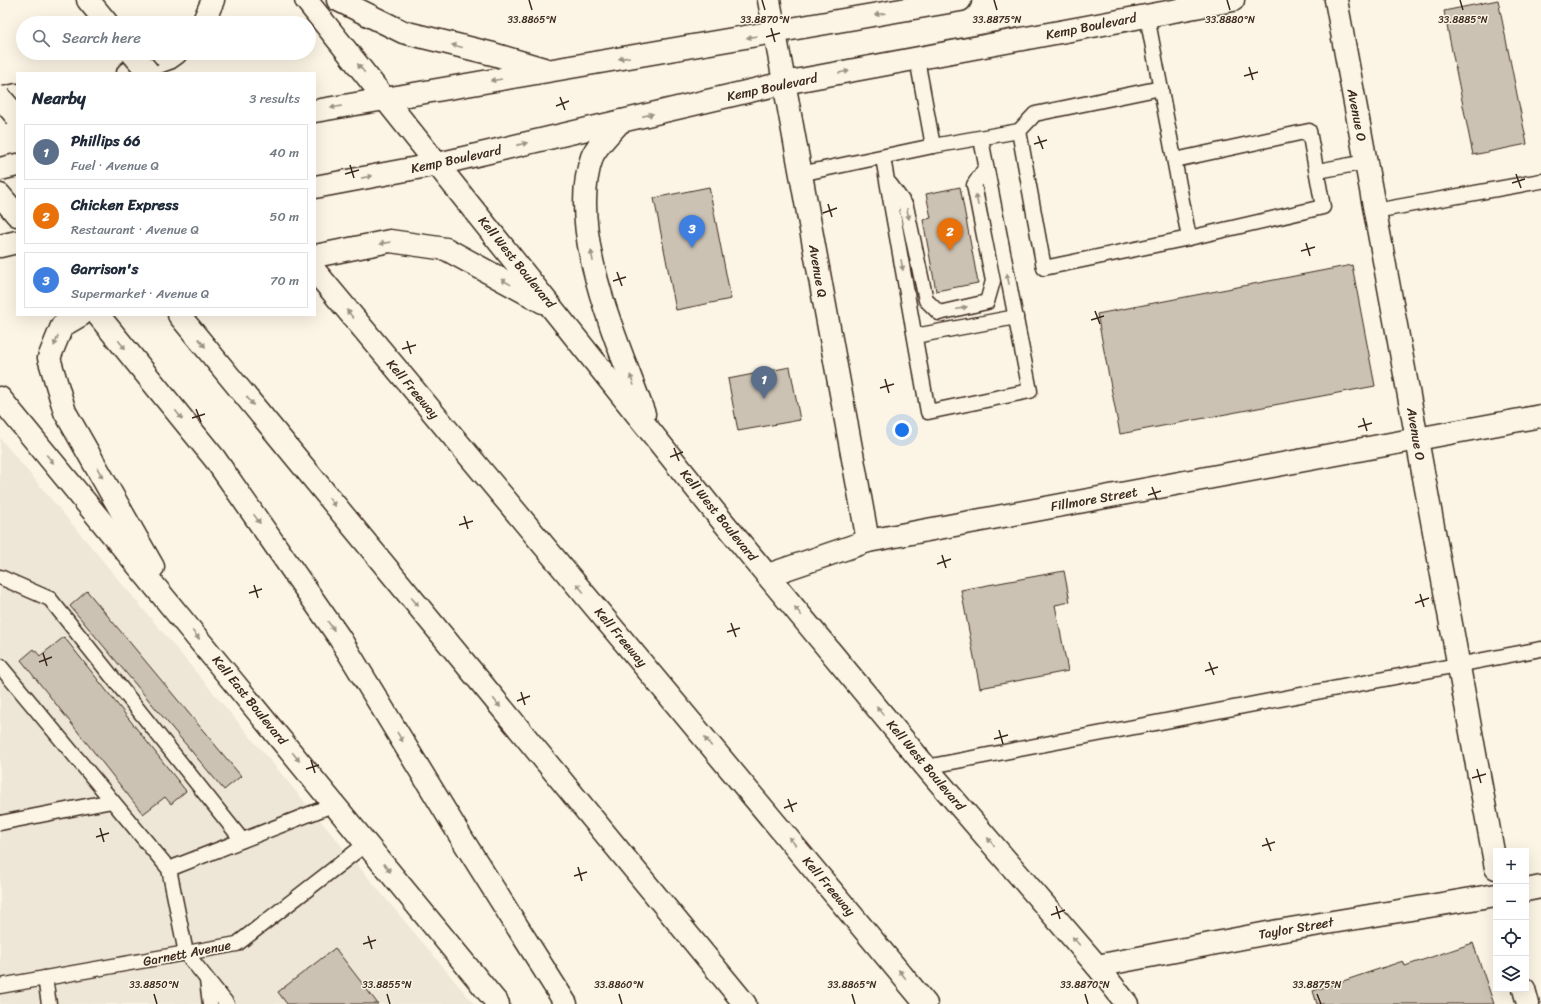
<!DOCTYPE html>
<html lang="en">
<head>
<meta charset="utf-8">
<style>
  :root { --surface:#fff; --page:#f6f6f7; --text:#1f2937; --muted:#747a83; --line:#e0e1e3; --accent:#2563eb }
  body { margin:0; font-family:Sriracha,sans-serif; background:var(--page); color:var(--text) }
  .controls { position:absolute; right:12px; bottom:12px; display:grid; overflow:hidden; border-radius:0px; box-shadow:0 4px 16px #0002 }
  .controls button { width:36px; height:36px; display:grid; place-items:center; padding:0; border:0; border-bottom:1px solid var(--line); background:var(--surface); color:var(--text); font:20px sans-serif }
  .you { position:absolute; left:902px; top:430px; width:14px; height:14px; margin:-10px; border:3px solid #fff; border-radius:50%; background:#1a73e8; box-shadow:0 0 0 6px #1a73e833 }
  .badge { display:grid; place-items:center; width:26px; height:26px; border-radius:50%; background:var(--accent); color:#fff; font-size:13px; font-weight:700 }
  .pin { position:absolute; translate:-50% -33px; filter:drop-shadow(0 1px 2px #0008) }
  .pin::after { content:''; position:absolute; top:21px; width:14px; height:12px; background:inherit; clip-path:polygon(0 0,100% 0,50% 100%) }
  .list { margin:0; padding:0; list-style:none }
  h2 { display:flex; justify-content:space-between; align-items:center; height:52px; margin:0; padding:0 16px; font-size:17px }
  h2 small { font-size:13px; font-weight:400; color:var(--muted) }
  .list li { display:grid; grid-template-columns:26px 1fr auto; gap:12px; align-items:center; box-sizing:border-box; height:56px; margin:0 8px 8px; padding:0 8px; border:1px solid var(--line); border-radius:0px }
  .list b { display:block; font-size:15px; white-space:nowrap }
  .list p { margin:0; font-size:13px; white-space:nowrap; color:var(--muted) }
  .list em { font-size:13px; font-style:normal; color:var(--muted) }
  .icon { flex:none; width:22px; height:22px; fill:none; stroke:currentColor; stroke-width:2; stroke-linecap:round; stroke-linejoin:round }
  .map { position:relative; flex:none; width:1541px; height:1004px; overflow:hidden }
  .search { position:absolute; background:var(--surface); box-shadow:0 4px 16px #0002; left:16px; top:16px; width:300px; height:44px; display:flex; align-items:center; gap:10px; box-sizing:border-box; padding:0 14px; border-radius:22px; color:var(--muted); font-size:15px }
  .panel { position:absolute; background:var(--surface); box-shadow:0 4px 16px #0002; left:16px; top:72px; width:300px; height:244px; border-radius:0px }
  .map>svg:first-child { display:block }
</style>
</head>
<body>
<div class="map">
<svg width="1541" height="1004" viewBox="0 0 1541 1004">
  <rect width="100%" height="100%" fill="#fcf5e5"/>
  <filter id="ink" filterUnits="userSpaceOnUse"><feTurbulence type="fractalNoise" baseFrequency=".025" numOctaves="2"/><feDisplacementMap in="SourceGraphic" scale="8" xChannelSelector="R" yChannelSelector="G"/><feConvolveMatrix kernelMatrix="1 2 1 2 8 2 1 2 1" color-interpolation-filters="sRGB"/></filter>
  <g filter="url(#ink)">
    <!-- built -->
    <polygon fill="#eee6d6" points="0,438 474,1004 0,1004"/>
    <!-- building -->
    <g fill="#ccc2b3" stroke="#3b2a1e">
      <polygon points="1498,0 1527,144 1473,155 1444,11"/>
      <polygon points="709,187 731,299 676,310 654,198"/>
      <polygon points="960,187 978,283 936,291 923,220 931,218 926,194"/>
      <polygon points="1352,265 1375,386 1120,434 1097,314"/>
      <polygon points="790,367 800,420 738,431 728,379"/>
      <polygon points="1064,571 1070,602 1055,605 1068,671 980,688 961,590"/>
      <polygon points="87,591 241,776 224,790 70,606"/>
      <polygon points="64,637 186,791 171,804 165,797 143,814 21,660 34,649 40,656"/>
      <polygon points="1473,943 1494,1004 1317,1004 1313,991 1403,961 1405,966"/>
      <polygon points="335,948 378,1004 287,1004 278,992"/>
    </g>
    <g fill="none" stroke-linecap="round" stroke-linejoin="round">
      <!-- service casing -->
      <g stroke="#3b2a1e" stroke-width="17">
        <g id="service">
          <polyline points="1019,131 1035,114 1161,88"/>
          <polyline points="933,146 1019,131 1044,268 1189,238 1147,16"/>
          <polyline points="883,158 928,412 1030,391 981,139"/>
          <polyline points="1175,160 1309,131 1323,207 1189,238"/>
          <polyline points="1318,171 1366,162"/>
          <polyline points="800,174 933,146 917,59"/>
          <polyline points="890,184 906,206 926,300 939,313 987,302 993,281 974,185 986,167"/>
          <polyline points="1375,211 1541,181"/>
          <polyline points="915,336 1016,317"/>
          <polyline points="0,577 50,599 242,840"/>
          <polyline points="0,666 169,869 186,953 227,1004"/>
          <polyline points="926,767 1541,649"/>
          <polyline points="0,823 112,801"/>
          <polyline points="169,869 335,804"/>
          <polyline points="45,978 49,1004"/>
          <polyline points="207,980 210,1004"/>
          <polyline points="0,986 237,944 367,843"/>
        </g>
      </g>
      <!-- minor casing -->
      <g stroke="#3b2a1e" stroke-width="25">
        <g id="minor">
          <polyline points="769,0 868,541"/>
          <polyline points="1336,0 1496,868"/>
          <polyline points="768,575 868,541 1541,416"/>
          <polyline points="1526,890 1541,887"/>
          <polyline points="1097,966 1278,931 1496,895"/>
          <polyline points="1524,989 1528,1004"/>
        </g>
      </g>
      <!-- secondary casing -->
      <g stroke="#3b2a1e" stroke-width="25">
        <g id="secondary">
          <polyline points="306,0 714,511 926,767 1097,966 1127,1004"/>
          <polyline points="338,0 403,32 493,54 544,69"/>
          <polyline points="203,23 213,0"/>
          <polyline points="128,73 169,58 176,53"/>
          <polyline points="0,99 17,95"/>
          <polyline points="315,111 960,0"/>
          <path d="M621,121C613,130 596,146 592,157C566,231 618,342 644,414"/>
          <polyline points="0,169 17,165"/>
          <polyline points="315,187 438,164 784,83 1233,0"/>
          <polyline points="0,246 17,242"/>
          <polyline points="315,256 390,241 446,249 543,302"/>
          <polyline points="81,315 62,326 49,358 65,412 153,567"/>
          <polyline points="0,398 498,1004"/>
        </g>
      </g>
      <!-- motorway casing -->
      <g stroke="#3b2a1e" stroke-width="25">
        <g id="motorway">
          <polyline points="88,0 107,23"/>
          <polyline points="0,195 17,215"/>
          <polyline points="315,271 926,1004"/>
          <polyline points="98,315 215,459 339,637 464,842 566,1004"/>
          <polyline points="179,315 745,1004"/>
        </g>
      </g>
      <!-- service -->
      <use href="#service" stroke="#fcf5e5" stroke-width="14"/>
      <!-- minor -->
      <use href="#minor" stroke="#fcf5e5" stroke-width="22"/>
      <!-- secondary -->
      <use href="#secondary" stroke="#fcf5e5" stroke-width="22"/>
      <!-- motorway -->
      <use href="#motorway" stroke="#fcf5e5" stroke-width="22"/>
      <!-- motorway-bridge casing -->
      <g stroke="#3b2a1e" stroke-width="25" stroke-linecap="butt">
        <g id="motorway-bridge">
          <polyline points="132,53 149,73"/>
          <polyline points="0,97 17,117"/>
        </g>
      </g>
      <!-- motorway-bridge -->
      <use href="#motorway-bridge" stroke="#fcf5e5" stroke-width="22"/>
    </g>
    <!-- one-way arrows -->
    <defs><path id="oneway-solid" d="M-6-.8H1V-3.2L6.5 0L1 3.2V.8H-6Z"/></defs>
    <g fill="#9c9082">
      <use href="#oneway-solid" transform="translate(880 14) rotate(170)"/>
      <use href="#oneway-solid" transform="translate(752 37) rotate(171)"/>
      <use href="#oneway-solid" transform="translate(457 46) rotate(-166)"/>
      <use href="#oneway-solid" transform="translate(624 58) rotate(171)"/>
      <use href="#oneway-solid" transform="translate(361 68) rotate(-129)"/>
      <use href="#oneway-solid" transform="translate(844 72) rotate(-10)"/>
      <use href="#oneway-solid" transform="translate(496 80) rotate(170)"/>
      <use href="#oneway-solid" transform="translate(336 107) rotate(170)"/>
      <use href="#oneway-solid" transform="translate(648 115) rotate(-13)"/>
      <use href="#oneway-solid" transform="translate(522 144) rotate(-13)"/>
      <use href="#oneway-solid" transform="translate(367 177) rotate(-11)"/>
      <use href="#oneway-solid" transform="translate(977 200) rotate(-101)"/>
      <use href="#oneway-solid" transform="translate(908 214) rotate(78)"/>
      <use href="#oneway-solid" transform="translate(385 243) rotate(172)"/>
      <use href="#oneway-solid" transform="translate(592 256) rotate(-101)"/>
      <use href="#oneway-solid" transform="translate(902 265) rotate(80)"/>
      <use href="#oneway-solid" transform="translate(1008 279) rotate(-101)"/>
      <use href="#oneway-solid" transform="translate(506 282) rotate(-151)"/>
      <use href="#oneway-solid" transform="translate(962 308) rotate(-14)"/>
      <use href="#oneway-solid" transform="translate(350 314) rotate(-130)"/>
      <use href="#oneway-solid" transform="translate(56 341) rotate(111)"/>
      <use href="#oneway-solid" transform="translate(202 343) rotate(51)"/>
      <use href="#oneway-solid" transform="translate(122 345) rotate(51)"/>
      <use href="#oneway-solid" transform="translate(632 380) rotate(-110)"/>
      <use href="#oneway-solid" transform="translate(250 401) rotate(51)"/>
      <use href="#oneway-solid" transform="translate(179 415) rotate(51)"/>
      <use href="#oneway-solid" transform="translate(50 459) rotate(50)"/>
      <use href="#oneway-solid" transform="translate(100 473) rotate(61)"/>
      <use href="#oneway-solid" transform="translate(332 502) rotate(51)"/>
      <use href="#oneway-solid" transform="translate(257 519) rotate(55)"/>
      <use href="#oneway-solid" transform="translate(580 588) rotate(-130)"/>
      <use href="#oneway-solid" transform="translate(415 602) rotate(51)"/>
      <use href="#oneway-solid" transform="translate(798 611) rotate(-129)"/>
      <use href="#oneway-solid" transform="translate(331 626) rotate(55)"/>
      <use href="#oneway-solid" transform="translate(196 635) rotate(50)"/>
      <use href="#oneway-solid" transform="translate(497 703) rotate(51)"/>
      <use href="#oneway-solid" transform="translate(880 711) rotate(-129)"/>
      <use href="#oneway-solid" transform="translate(400 737) rotate(59)"/>
      <use href="#oneway-solid" transform="translate(708 742) rotate(-130)"/>
      <use href="#oneway-solid" transform="translate(296 757) rotate(51)"/>
      <use href="#oneway-solid" transform="translate(792 841) rotate(-130)"/>
      <use href="#oneway-solid" transform="translate(991 842) rotate(-131)"/>
      <use href="#oneway-solid" transform="translate(387 868) rotate(51)"/>
      <use href="#oneway-solid" transform="translate(1076 941) rotate(-131)"/>
      <use href="#oneway-solid" transform="translate(902 974) rotate(-129)"/>
    </g>
  </g>
  <!-- ticks -->
  <path fill="none" stroke="#3b2a1e" stroke-width="1.5" d="M529,0L532,10M762,0L765,10M994,0L997,10M1227,0L1230,10M1460,0L1463,10M771,28L775,42M766,37L780,33M1249,67L1253,80M1244,76L1258,72M560,97L565,110M556,106L569,101M1038,136L1043,149M1034,144L1047,140M350,165L354,178M345,174L359,170M1516,174L1521,188M1512,183L1525,179M828,204L832,217M823,213L837,208M1306,243L1310,256M1301,251L1315,247M617,272L622,286M613,281L626,277M1095,311L1100,324M1091,320L1104,316M407,341L411,354M402,349L416,345M885,379L889,393M880,388L894,384M196,409L201,422M192,418L205,414M1363,418L1367,431M1358,427L1372,423M674,448L679,461M670,457L683,452M1152,487L1157,500M1148,495L1161,491M464,516L468,529M459,525L473,521M942,555L946,568M937,564L951,559M254,585L258,598M249,593L262,589M1420,594L1424,607M1415,603L1429,598M731,623L736,637M727,632L740,628M43,653L47,666M39,662L52,657M1209,662L1214,675M1205,671L1218,667M521,692L525,705M517,701L530,696M999,730L1003,744M994,739L1008,735M311,760L315,773M306,769L319,765M1477,769L1481,783M1472,778L1486,774M788,799L793,812M784,808L797,803M100,828L104,842M96,837L109,833M1266,838L1271,851M1262,846L1275,842M578,867L582,881M574,876L587,872M1056,906L1060,919M1051,915L1065,910M368,936L372,949M363,944L376,940M154,994L157,1004M387,994L390,1004M619,994L622,1004M852,994L855,1004M1085,994L1088,1004M1317,994L1321,1004"/>
  <g text-anchor="middle" dominant-baseline="central" stroke-width="3" stroke-linejoin="round" paint-order="stroke">
    <!-- street labels -->
    <g font-size="13" fill="#3b2a1e" stroke="#fcf5e5">
      <text transform="translate(1091 26) rotate(-11)">Kemp Boulevard</text>
      <text transform="translate(772 87) rotate(-12)">Kemp Boulevard</text>
      <text transform="translate(1357 115) rotate(79)">Avenue O</text>
      <text transform="translate(456 159) rotate(-12)">Kemp Boulevard</text>
      <text transform="translate(517 262) rotate(51)">Kell West Boulevard</text>
      <text transform="translate(818 271) rotate(80)">Avenue Q</text>
      <text transform="translate(413 389) rotate(50)">Kell Freeway</text>
      <text transform="translate(1416 434) rotate(80)">Avenue O</text>
      <text transform="translate(1094 499) rotate(-10)">Fillmore Street</text>
      <text transform="translate(719 515) rotate(51)">Kell West Boulevard</text>
      <text transform="translate(621 637) rotate(50)">Kell Freeway</text>
      <text transform="translate(250 700) rotate(51)">Kell East Boulevard</text>
      <text transform="translate(926 765) rotate(50)">Kell West Boulevard</text>
      <text transform="translate(829 886) rotate(50)">Kell Freeway</text>
      <text transform="translate(1296 928) rotate(-10)">Taylor Street</text>
      <text transform="translate(187 953) rotate(-11)">Garnett Avenue</text>
    </g>
  </g>
  <g font-size="10" text-anchor="middle" fill="#3b2a1e" stroke="#fcf5e5" stroke-width="3" stroke-linejoin="round" paint-order="stroke">
    <text x="532" y="23">33.8865°N</text>
    <text x="765" y="23">33.8870°N</text>
    <text x="997" y="23">33.8875°N</text>
    <text x="1230" y="23">33.8880°N</text>
    <text x="1463" y="23">33.8885°N</text>
    <text x="154" y="988">33.8850°N</text>
    <text x="387" y="988">33.8855°N</text>
    <text x="619" y="988">33.8860°N</text>
    <text x="852" y="988">33.8865°N</text>
    <text x="1085" y="988">33.8870°N</text>
    <text x="1317" y="988">33.8875°N</text>
  </g>
</svg>
<div class="controls">
<button>+</button>
<button>−</button>
<button><svg class="icon" aria-label="locate" viewBox="0 0 24 24"><circle cx="12" cy="12" r="6"/><path d="M12 2v4M12 18v4M2 12h4M18 12h4"/></svg></button>
<button><svg class="icon" aria-label="layers" viewBox="0 0 24 24"><path d="M12 4l9 5-9 5-9-5zM3 14l9 5 9-5"/></svg></button>
</div>
<div class="you"></div>
<div class="pin badge" style="left:764px;top:399px;background:#5c6f8a">1</div>
<div class="pin badge" style="left:950px;top:251px;background:#e8710a">2</div>
<div class="pin badge" style="left:692px;top:248px;background:#3f7fe0">3</div>
<div class="search"><svg class="icon" aria-label="search" viewBox="0 0 24 24"><circle cx="10" cy="10" r="6"/><path d="M15 15l6 6"/></svg>Search here</div>
<section class="panel">
<h2>Nearby<small>3 results</small></h2>
<ul class="list">
<li><span class="badge" style="background:#5c6f8a">1</span><div><b>Phillips 66</b><p>Fuel · Avenue Q</p></div><em>40 m</em></li>
<li><span class="badge" style="background:#e8710a">2</span><div><b>Chicken Express</b><p>Restaurant · Avenue Q</p></div><em>50 m</em></li>
<li><span class="badge" style="background:#3f7fe0">3</span><div><b>Garrison's</b><p>Supermarket · Avenue Q</p></div><em>70 m</em></li>
</ul>
</section>
</div>
</body>
</html>
